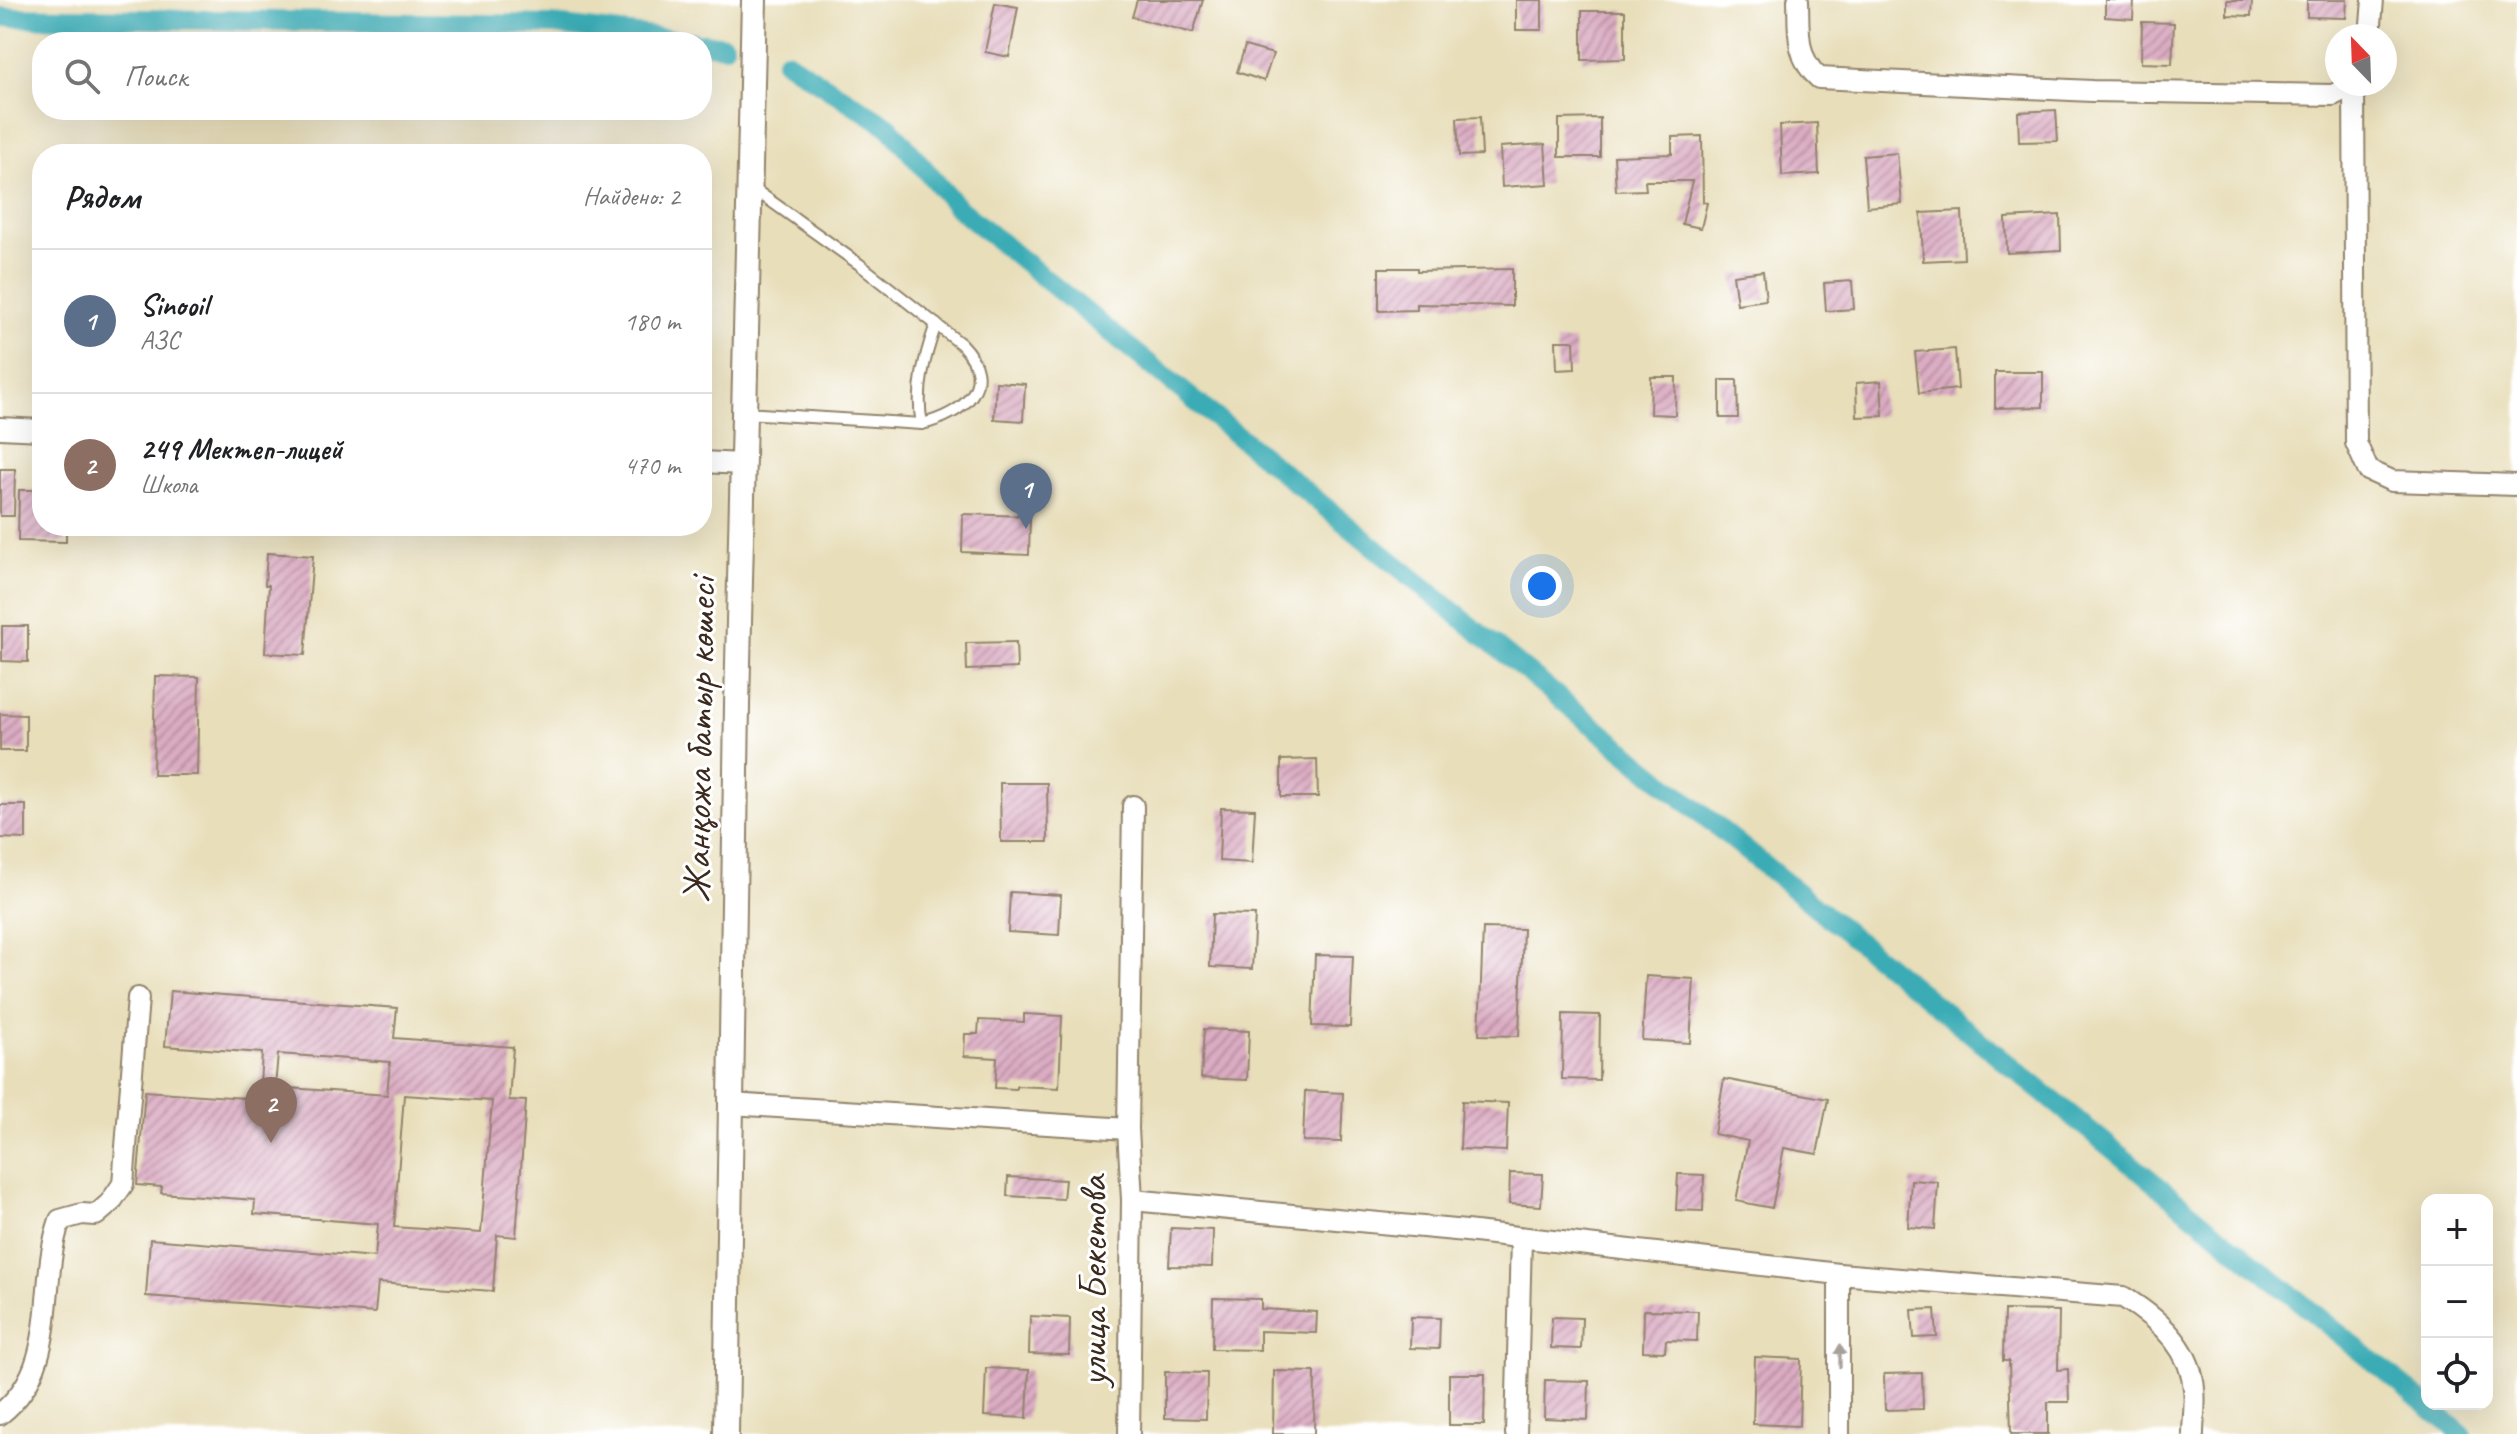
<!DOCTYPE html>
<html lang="ru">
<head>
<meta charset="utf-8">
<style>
  :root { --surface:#fff; --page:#f2f2f2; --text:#202124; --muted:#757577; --line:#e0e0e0; --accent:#0f766e }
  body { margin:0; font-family:Caveat,sans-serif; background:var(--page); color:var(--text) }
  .controls { position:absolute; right:24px; bottom:24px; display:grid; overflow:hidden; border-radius:16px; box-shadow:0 8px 32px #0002 }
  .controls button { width:72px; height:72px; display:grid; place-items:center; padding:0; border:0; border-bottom:2px solid var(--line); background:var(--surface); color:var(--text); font:40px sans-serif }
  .compass { position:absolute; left:2325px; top:24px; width:72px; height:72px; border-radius:50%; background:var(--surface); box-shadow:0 8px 32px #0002; rotate:337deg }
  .you { position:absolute; left:1542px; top:586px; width:28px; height:28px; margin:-20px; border:6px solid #fff; border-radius:50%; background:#1a73e8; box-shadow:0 0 0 12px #1a73e833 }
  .badge { display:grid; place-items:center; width:52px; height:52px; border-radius:50%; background:var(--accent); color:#fff; font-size:26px; font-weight:700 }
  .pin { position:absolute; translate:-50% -66px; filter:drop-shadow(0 2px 4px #0008) }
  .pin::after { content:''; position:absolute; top:42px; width:28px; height:24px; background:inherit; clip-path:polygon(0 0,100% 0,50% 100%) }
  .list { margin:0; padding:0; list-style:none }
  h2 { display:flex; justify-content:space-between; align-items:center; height:104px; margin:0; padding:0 32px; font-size:34px }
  h2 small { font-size:26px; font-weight:400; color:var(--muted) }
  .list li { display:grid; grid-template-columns:52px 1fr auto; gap:24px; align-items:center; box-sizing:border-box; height:144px; padding:0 32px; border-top:2px solid var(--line) }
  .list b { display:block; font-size:30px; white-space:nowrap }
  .list p { margin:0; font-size:26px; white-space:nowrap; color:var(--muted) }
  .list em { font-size:26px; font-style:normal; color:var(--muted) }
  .icon { flex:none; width:44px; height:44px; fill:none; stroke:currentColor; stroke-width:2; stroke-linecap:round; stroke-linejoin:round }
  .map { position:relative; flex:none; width:2517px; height:1434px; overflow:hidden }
  .search { position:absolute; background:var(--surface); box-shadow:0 8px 32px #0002; left:32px; top:32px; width:680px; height:88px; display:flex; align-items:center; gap:20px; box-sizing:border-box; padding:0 28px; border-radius:32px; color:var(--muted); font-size:30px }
  .panel { position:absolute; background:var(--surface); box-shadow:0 8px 32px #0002; left:32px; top:144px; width:680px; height:392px; border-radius:32px }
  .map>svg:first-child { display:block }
</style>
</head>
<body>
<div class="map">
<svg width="2517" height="1434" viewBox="0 0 2517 1434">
  <defs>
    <pattern id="building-hatch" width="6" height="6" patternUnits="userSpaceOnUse" patternTransform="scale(2)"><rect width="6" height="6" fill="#dbacc3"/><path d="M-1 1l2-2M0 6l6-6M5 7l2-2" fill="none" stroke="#b38c9e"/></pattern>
  </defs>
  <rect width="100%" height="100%" fill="#fff"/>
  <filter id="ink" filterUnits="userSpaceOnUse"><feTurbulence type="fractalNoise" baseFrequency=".0125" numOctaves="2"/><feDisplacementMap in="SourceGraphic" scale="16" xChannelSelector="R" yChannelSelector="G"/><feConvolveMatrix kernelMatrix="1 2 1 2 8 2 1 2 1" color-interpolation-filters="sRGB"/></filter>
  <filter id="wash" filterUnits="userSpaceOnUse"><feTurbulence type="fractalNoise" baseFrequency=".006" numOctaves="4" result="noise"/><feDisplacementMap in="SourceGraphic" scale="32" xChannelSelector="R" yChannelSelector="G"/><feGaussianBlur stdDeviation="1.8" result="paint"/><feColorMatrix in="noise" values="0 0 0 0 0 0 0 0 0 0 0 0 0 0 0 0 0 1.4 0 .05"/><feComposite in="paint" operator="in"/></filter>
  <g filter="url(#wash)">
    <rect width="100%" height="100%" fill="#e8deba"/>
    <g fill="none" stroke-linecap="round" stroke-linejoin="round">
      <!-- canal -->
      <g stroke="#3bacb5" stroke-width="20">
        <polyline points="0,17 555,25 693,42"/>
        <polyline points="702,43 724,46"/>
        <polyline points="786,61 889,127 957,207 2462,1434"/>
      </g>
    </g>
    <g id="blocks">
      <!-- building -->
      <g fill="url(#building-hatch)" fill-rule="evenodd">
        <polygon points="1137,0 1203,0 1193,33 1132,17"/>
        <rect x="1516" y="0" width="26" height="30"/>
        <polygon points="2105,0 2134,0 2133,19 2105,17"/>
        <polygon points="2227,0 2252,0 2251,16 2227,15"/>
        <polygon points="2307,0 2347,0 2346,18 2307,17"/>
        <polygon points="995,3 1018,7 1009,57 985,52"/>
        <polygon points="1582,11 1625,11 1625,59 1582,60"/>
        <polygon points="2142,22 2174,23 2172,64 2141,63"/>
        <polygon points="1245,46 1273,54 1264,81 1237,72"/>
        <polygon points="2056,110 2058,141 2019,142 2018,112"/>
        <polygon points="1480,117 1482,155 1459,156 1457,118"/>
        <polygon points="1600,118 1600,157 1559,157 1559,119"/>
        <polygon points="1817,123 1819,174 1782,176 1780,125"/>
        <polygon points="1702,136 1703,202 1707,203 1701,228 1682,224 1692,181 1645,181 1646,190 1616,191 1614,156 1672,154 1672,137"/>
        <polygon points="1545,144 1548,184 1502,187 1500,147"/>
        <polygon points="1897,153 1902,204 1867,207 1863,156"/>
        <polygon points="1962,211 1964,259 1923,261 1921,213"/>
        <polygon points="2060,215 2061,250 2007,253 2006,218"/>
        <polygon points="1379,268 1417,268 1417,271 1512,269 1512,306 1417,304 1417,310 1379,311"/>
        <polygon points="1763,271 1766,300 1737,304 1733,275"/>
        <polygon points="1852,281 1854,309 1826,311 1824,283"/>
        <polygon points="1556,341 1574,341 1575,369 1557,370"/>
        <polygon points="1955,349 1958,389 1919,393 1915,352"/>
        <polygon points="1995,372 2043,372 2043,407 1995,408"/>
        <polygon points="1651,377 1676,377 1675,415 1650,414"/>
        <polygon points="1720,380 1737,380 1738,418 1720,418"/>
        <polygon points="1881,381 1883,416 1857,417 1856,383"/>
        <polygon points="996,382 1025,384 1023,421 994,419"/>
        <polygon points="0,469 15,469 14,516 0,516"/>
        <polygon points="19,490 42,490 42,526 66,526 66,542 18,541"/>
        <polygon points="963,514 1030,516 1029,555 962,552"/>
        <polygon points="267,553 313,556 305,655 265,653 269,585 265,585"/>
        <polygon points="2,626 28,626 28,662 2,661"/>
        <polygon points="1016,642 1017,668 967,670 966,643"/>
        <polygon points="155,676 199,677 197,775 153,775"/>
        <polygon points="0,714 26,715 26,751 0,751"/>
        <polygon points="1317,759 1318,797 1281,797 1281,760"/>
        <polygon points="1000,783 1047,783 1048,842 1001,842"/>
        <polygon points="0,805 26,805 26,839 0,838"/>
        <polygon points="1221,808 1255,809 1252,863 1219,861"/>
        <polygon points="1010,892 1061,895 1059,935 1008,932"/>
        <polygon points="1212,914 1255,915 1252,969 1210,967"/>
        <polygon points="1483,928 1523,929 1519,1036 1479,1035"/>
        <polygon points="1315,955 1353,956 1350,1027 1312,1026"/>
        <polygon points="1646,976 1694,979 1690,1043 1642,1040"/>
        <path d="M170,991L397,1008L394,1038L513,1047L509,1100L526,1101L516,1237L497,1235L493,1291L378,1283L375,1313L146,1296L150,1239L375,1257L378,1224L254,1214L255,1200L161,1193L162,1187L137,1185L145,1091L259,1099L262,1053L165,1046ZM278,1054L390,1062L387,1095L275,1087ZM404,1095L492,1101L481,1233L394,1227Z"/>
        <polygon points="1024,1014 1062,1016 1059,1088 1016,1086 1016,1089 995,1088 997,1058 964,1056 965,1034 978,1034 979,1020 1024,1022"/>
        <polygon points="1563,1014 1600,1015 1599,1080 1562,1079"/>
        <polygon points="1204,1029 1249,1031 1247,1080 1201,1078"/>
        <polygon points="1724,1079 1828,1099 1817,1154 1784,1148 1772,1208 1736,1201 1748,1141 1714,1134"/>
        <polygon points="1305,1091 1343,1093 1341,1142 1303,1141"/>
        <polygon points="1462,1101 1508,1103 1506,1151 1460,1149"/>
        <polygon points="1510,1173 1543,1174 1541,1206 1509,1204"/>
        <polygon points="1678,1174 1704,1175 1703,1211 1676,1210"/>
        <polygon points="1008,1177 1065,1180 1063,1199 1007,1196"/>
        <polygon points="1911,1180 1938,1182 1935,1229 1908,1227"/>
        <polygon points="1171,1228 1213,1230 1212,1267 1169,1266"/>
        <polygon points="1213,1298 1261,1299 1261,1309 1317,1312 1316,1333 1260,1331 1260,1350 1212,1349"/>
        <polygon points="1935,1309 1937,1337 1914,1338 1912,1310"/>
        <polygon points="1644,1310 1698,1311 1697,1341 1666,1340 1665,1352 1643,1351"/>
        <polygon points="2004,1310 2059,1311 2058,1370 2068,1369 2069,1402 2048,1402 2048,1434 2011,1434 2009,1361 2003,1361"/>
        <polygon points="1030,1316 1070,1318 1069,1355 1029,1354"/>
        <polygon points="1411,1317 1440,1318 1439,1349 1410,1348"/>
        <polygon points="1552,1317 1582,1318 1581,1349 1551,1348"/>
        <polygon points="1755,1357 1801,1359 1799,1426 1753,1424"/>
        <polygon points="986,1368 1029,1370 1027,1418 984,1416"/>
        <polygon points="1274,1371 1315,1372 1314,1434 1273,1434"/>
        <polygon points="1165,1372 1207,1373 1206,1419 1165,1418"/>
        <polygon points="1922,1373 1923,1409 1885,1410 1884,1374"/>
        <polygon points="1449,1374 1485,1374 1484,1425 1449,1425"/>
        <polygon points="1545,1380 1589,1381 1588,1420 1544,1418"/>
      </g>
    </g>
  </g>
  <g filter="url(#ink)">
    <use href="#blocks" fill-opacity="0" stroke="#92846c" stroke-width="2"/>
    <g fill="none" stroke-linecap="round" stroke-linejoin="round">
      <!-- service casing -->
      <g stroke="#92846c" stroke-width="14">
        <g id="service">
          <path d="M745,413L922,424C964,414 1000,384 961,344L859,264L751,187"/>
          <path d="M922,424C915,390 925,356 936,324"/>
        </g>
      </g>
      <!-- minor casing -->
      <g stroke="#92846c" stroke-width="24">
        <g id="minor">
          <path d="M1798,0C1799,28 1795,58 1819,78L2092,91L2333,95L2355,84"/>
          <polyline points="2370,36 2373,0"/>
          <polyline points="2354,86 2356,443 2368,470 2392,481 2517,485"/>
          <polyline points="0,428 42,430"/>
          <polyline points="702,462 742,464"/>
          <polyline points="731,1104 1128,1129"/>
          <path d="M1132,1200L1466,1231L1839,1274L2123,1297C2156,1317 2191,1347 2194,1389C2196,1404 2193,1419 2193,1434"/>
          <polyline points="1839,1274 1839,1434"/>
          <path d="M0,1414C62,1366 37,1285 60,1220L82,1214L96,1215L110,1203L123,1184L138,998"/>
          <polyline points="1129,1434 1132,1200 1128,1129 1133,806"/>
          <polyline points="1516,1434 1521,1238"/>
        </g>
      </g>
      <!-- tertiary casing -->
      <g stroke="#92846c" stroke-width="28">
        <polyline id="tertiary" points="726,1434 737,705 754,0"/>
      </g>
      <!-- service -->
      <use href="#service" stroke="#fff" stroke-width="10"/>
      <!-- minor -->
      <use href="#minor" stroke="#fff" stroke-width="20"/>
      <!-- tertiary -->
      <use href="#tertiary" stroke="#fff" stroke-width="24"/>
    </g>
    <!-- one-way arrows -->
    <defs><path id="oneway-solid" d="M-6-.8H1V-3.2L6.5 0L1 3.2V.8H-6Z" transform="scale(2)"/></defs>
    <use fill="#a79f9a" href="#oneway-solid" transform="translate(1840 1356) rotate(-90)"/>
  </g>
  <g text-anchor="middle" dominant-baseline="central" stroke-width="6" stroke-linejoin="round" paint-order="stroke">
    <!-- street labels -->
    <g font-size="40" fill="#3b2a1e" stroke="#fff">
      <text transform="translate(699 740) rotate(-89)">Жанқожа батыр көшесі</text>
      <text transform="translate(1093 1281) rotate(-90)">улица Бекетова</text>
    </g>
  </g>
</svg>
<div class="controls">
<button>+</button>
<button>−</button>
<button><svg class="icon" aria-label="locate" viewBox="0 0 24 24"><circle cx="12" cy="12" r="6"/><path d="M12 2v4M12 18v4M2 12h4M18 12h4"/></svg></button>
</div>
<svg class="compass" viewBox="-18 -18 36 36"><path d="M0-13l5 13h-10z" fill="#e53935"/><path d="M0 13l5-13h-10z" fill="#757577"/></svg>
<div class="you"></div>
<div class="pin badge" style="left:1026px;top:529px;background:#5c6f8a">1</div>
<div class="pin badge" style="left:271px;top:1143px;background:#8d6e63">2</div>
<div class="search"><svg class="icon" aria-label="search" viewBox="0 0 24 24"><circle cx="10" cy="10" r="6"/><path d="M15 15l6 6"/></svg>Поиск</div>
<section class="panel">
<h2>Рядом<small>Найдено: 2</small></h2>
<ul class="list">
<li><span class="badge" style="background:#5c6f8a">1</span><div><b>Sinooil</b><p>АЗС</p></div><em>180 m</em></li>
<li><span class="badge" style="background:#8d6e63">2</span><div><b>249 Мектеп-лицей</b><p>Школа</p></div><em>470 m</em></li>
</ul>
</section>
</div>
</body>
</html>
